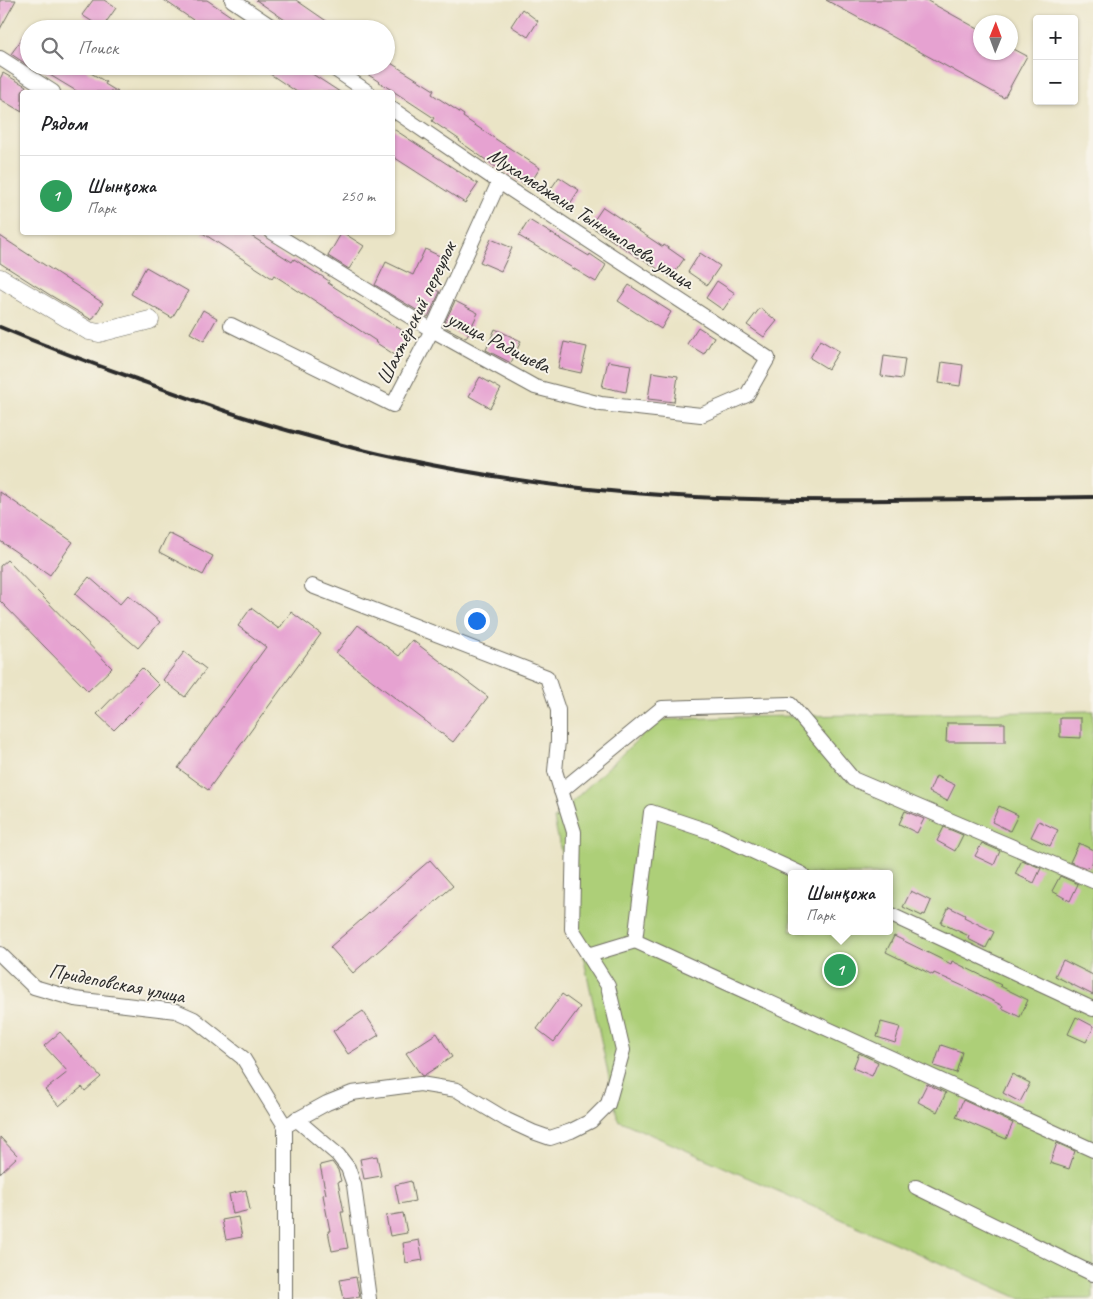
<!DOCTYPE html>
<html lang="ru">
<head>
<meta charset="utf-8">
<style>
  :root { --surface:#fff; --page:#f6f6f6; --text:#202124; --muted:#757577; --line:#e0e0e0; --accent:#0b8043 }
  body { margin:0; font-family:Caveat,sans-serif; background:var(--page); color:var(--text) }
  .controls { position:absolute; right:15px; top:15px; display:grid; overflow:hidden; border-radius:5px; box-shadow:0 1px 4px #0004 }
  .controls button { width:45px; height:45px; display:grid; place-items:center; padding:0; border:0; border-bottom:1px solid var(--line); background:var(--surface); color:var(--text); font:25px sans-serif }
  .compass { position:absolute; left:973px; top:15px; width:45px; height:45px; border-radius:50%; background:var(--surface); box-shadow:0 1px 4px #0004; rotate:1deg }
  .you { position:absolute; left:476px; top:620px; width:18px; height:18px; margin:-12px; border:4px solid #fff; border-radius:50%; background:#1a73e8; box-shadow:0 0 0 8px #1a73e833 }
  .badge { display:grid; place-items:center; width:32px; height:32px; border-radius:50%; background:var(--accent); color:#fff; font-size:16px; font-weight:700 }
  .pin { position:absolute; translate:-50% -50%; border:2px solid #fff; box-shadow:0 1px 5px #0006 }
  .popup { position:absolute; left:788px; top:870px; width:105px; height:65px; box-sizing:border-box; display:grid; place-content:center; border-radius:5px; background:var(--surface); filter:drop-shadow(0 1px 4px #0005); font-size:16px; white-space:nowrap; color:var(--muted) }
  .popup b { font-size:19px; color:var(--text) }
  .popup::after { content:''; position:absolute; left:50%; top:100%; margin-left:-10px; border:10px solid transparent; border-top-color:var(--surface) }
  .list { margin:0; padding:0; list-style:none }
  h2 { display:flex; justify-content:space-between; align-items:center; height:65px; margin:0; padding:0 20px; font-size:21px }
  h2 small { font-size:16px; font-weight:400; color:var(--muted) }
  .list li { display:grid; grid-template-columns:32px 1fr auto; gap:15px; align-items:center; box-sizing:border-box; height:80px; padding:0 20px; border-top:1px solid var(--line) }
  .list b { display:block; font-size:19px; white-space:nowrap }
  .list p { margin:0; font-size:16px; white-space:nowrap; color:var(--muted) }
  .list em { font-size:16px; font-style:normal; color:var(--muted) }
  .icon { flex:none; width:28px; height:28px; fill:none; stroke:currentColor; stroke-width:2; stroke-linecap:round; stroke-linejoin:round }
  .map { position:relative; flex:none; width:1093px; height:1299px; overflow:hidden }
  .search { position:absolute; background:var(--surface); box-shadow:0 1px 4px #0004; left:20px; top:20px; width:375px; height:55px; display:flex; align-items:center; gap:12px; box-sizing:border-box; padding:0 18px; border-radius:28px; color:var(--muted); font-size:19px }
  .panel { position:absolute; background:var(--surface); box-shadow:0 1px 4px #0004; left:20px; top:90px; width:375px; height:145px; border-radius:5px }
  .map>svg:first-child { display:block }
</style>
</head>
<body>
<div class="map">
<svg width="1093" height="1299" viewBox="0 0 1093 1299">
  <rect width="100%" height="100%" fill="#f7f3e8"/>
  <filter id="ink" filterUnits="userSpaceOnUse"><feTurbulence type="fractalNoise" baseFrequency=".02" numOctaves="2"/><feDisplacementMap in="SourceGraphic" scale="10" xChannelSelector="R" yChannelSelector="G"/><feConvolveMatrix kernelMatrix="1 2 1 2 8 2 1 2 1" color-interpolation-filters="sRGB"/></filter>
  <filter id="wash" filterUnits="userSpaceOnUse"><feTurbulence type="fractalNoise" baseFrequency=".0096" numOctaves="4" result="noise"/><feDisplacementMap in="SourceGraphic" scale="20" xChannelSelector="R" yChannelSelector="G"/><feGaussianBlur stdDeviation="1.12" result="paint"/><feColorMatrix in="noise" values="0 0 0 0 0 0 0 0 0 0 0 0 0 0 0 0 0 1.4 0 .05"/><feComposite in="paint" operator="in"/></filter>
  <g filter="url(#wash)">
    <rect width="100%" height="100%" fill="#eae4c6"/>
    <!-- green -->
    <path fill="#adcf78" stroke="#6c7d52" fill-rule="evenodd" d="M1093,711V1299H1021L618,1120L554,819L658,720L737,717ZM791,874H889V931H791Z"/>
    <g id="blocks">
      <!-- building -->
      <g fill="#e6a2d1">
        <polygon points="0,0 16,0 0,29"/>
        <polygon points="93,0 104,0 116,8 102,28 82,15"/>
        <polygon points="164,0 207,0 250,29 206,29"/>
        <polygon points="256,0 296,0 338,29 298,29"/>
        <polygon points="826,0 926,0 980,30 980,52 1010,52 1010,47 1027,56 1004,98"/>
        <polygon points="522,9 538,21 528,37 511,26"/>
        <polygon points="29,29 29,66 11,54"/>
        <polygon points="386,60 434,90 432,94 464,115 463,117 491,136 540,168 528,187 504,171 503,172 459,141 460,140 432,121 434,118 355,66 386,66"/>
        <polygon points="35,66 79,66 106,82 105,84 118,92 78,92"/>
        <polygon points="258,66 300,66 340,92 297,92"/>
        <polygon points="3,73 26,86 22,92 22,112 0,99 0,79"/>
        <polygon points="392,128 478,184 465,203 392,156"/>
        <polygon points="559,177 579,190 566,210 546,196"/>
        <polygon points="603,207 663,247 664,245 684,259 671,278 640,257 639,258 590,226"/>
        <polygon points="529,220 589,256 590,254 606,265 596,282 519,236"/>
        <polygon points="201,232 245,232 292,262 294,259 317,274 317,273 329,281 328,283 411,336 398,357 375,342 376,341 303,293 303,294 274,275 272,278"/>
        <polygon points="342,232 364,246 349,269 328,256"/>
        <polygon points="0,236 103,303 92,320 50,295 0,263"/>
        <polygon points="491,239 512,248 501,271 480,262"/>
        <polygon points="425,249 446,259 432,288 440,292 428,317 375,285 386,262 413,275"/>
        <polygon points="700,253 720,266 707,285 688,272"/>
        <polygon points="146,267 188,291 172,318 131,294"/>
        <polygon points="717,281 735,293 723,310 706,298"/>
        <polygon points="629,285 671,312 661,329 618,301"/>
        <polygon points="455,301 478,313 466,338 443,326"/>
        <polygon points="760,308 777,321 764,337 747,325"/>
        <polygon points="203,310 217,318 204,341 190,333"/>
        <polygon points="698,327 714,337 704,354 687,344"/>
        <polygon points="495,329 521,341 511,363 486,350"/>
        <polygon points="820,340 839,351 828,369 810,358"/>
        <polygon points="564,342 587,347 581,373 558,368"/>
        <polygon points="884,356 905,359 902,379 881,376"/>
        <polygon points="608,361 631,365 626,392 602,387"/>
        <polygon points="942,362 963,365 960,386 939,383"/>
        <polygon points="652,372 678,376 674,402 648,399"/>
        <polygon points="480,377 501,389 490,408 469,396"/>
        <polygon points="0,492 73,542 50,575 0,541"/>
        <polygon points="168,533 213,556 203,575 159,552"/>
        <polygon points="7,560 112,668 88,691 0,601 0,566"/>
        <polygon points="89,577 120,604 128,595 160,622 138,648 75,594"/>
        <polygon points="251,608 279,629 291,612 321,634 208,790 178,768 266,647 238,626"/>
        <polygon points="358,625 399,656 412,640 488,697 453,742 336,653"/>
        <polygon points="184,652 206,669 185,697 163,680"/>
        <polygon points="142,668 159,685 114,730 97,714"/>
        <polygon points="1060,718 1081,718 1081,738 1060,737"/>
        <polygon points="947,723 1005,723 1005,742 946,742"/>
        <polygon points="936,776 955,785 947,801 929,792"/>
        <polygon points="999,806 1018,815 1010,831 992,822"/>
        <polygon points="905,811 924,819 917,833 899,824"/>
        <polygon points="1039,821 1058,830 1050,846 1031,837"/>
        <polygon points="944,827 963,835 955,851 937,841"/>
        <polygon points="982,843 1000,851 994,865 975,856"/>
        <polygon points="1079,843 1093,850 1093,861 1090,868 1086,867 1086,868 1070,862"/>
        <polygon points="430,860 453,886 353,973 330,947"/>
        <polygon points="1022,860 1041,868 1034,883 1015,874"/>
        <polygon points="1060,876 1078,884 1070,901 1052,891"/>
        <polygon points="911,891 931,901 925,915 923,914 922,916 903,907"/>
        <polygon points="949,907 965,915 964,917 994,932 986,948 968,939 969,936 941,923"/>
        <polygon points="894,936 951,964 952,961 1001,985 1000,986 1028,1000 1020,1017 1002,1008 1003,1006 963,986 934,973 933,975 886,952"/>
        <polygon points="1063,960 1093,975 1093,995 1055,976"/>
        <polygon points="562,994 580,1007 554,1042 537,1029"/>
        <polygon points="363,1011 379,1035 348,1054 333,1031"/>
        <polygon points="1076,1017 1093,1026 1093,1029 1086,1042 1068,1034"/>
        <polygon points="881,1022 900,1027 895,1043 877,1037"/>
        <polygon points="60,1032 101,1077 85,1091 82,1087 59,1106 45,1090 68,1072 44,1046"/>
        <polygon points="437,1033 452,1057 423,1076 421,1075 406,1053"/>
        <polygon points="941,1045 962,1052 956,1073 934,1066"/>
        <polygon points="859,1053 878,1062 872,1076 853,1068"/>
        <polygon points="1012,1074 1030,1083 1020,1102 1003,1093"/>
        <polygon points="927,1084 946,1093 937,1112 918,1102"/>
        <polygon points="963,1100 1013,1123 1006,1139 956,1117"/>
        <polygon points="0,1137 18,1156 0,1173"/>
        <polygon points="1057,1143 1075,1151 1069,1169 1050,1163"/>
        <polygon points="377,1156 381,1176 364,1179 360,1159"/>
        <polygon points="332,1162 338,1170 341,1181 338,1182 344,1212 341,1212 348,1248 332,1251 328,1231 330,1231 323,1195 326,1194 320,1165"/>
        <polygon points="411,1181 415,1201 399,1204 395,1185"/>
        <polygon points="246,1190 250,1210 233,1214 229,1194"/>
        <polygon points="403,1213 407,1233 390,1236 386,1216"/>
        <polygon points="238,1217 242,1237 226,1240 222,1220"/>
        <polygon points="419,1240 423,1260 406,1263 403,1243"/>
        <polygon points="356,1277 360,1297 344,1299 340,1280"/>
      </g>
    </g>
  </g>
  <g filter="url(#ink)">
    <use href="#blocks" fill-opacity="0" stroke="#6e6c61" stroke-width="1"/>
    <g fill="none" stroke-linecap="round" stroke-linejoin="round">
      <!-- minor casing -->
      <g stroke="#6e6c61" stroke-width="16">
        <g id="minor">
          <polyline points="232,0 275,29"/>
          <polyline points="0,58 53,92"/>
          <polyline points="330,66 368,92"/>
          <polyline points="272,232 432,330 535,387 601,404 701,415 747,395 768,358 499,182 392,109"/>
          <polyline points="231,325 393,405 432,330 499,182"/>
          <polyline points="561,791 662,708 790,704 853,779 1093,881"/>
          <polyline points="889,914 1093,1009"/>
          <polyline points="635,941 1093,1150"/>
          <polyline points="0,954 34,987 75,999 176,1011 194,1019 243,1058 285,1126 285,1299"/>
          <polyline points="589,955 635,941 651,812 711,832 802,874"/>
          <polyline points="296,1119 338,1155 348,1168 354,1185 369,1299"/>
          <polyline points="285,1126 327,1103 352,1093 420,1084 457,1090 507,1120 533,1132 550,1138 571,1131 591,1121 608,1104 623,1050 608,986 572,929 574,832 555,771 558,741 558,710 547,677 312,586"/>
          <polyline points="916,1187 1093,1274"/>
        </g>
      </g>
      <!-- tertiary casing -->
      <g stroke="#6e6c61" stroke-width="19">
        <polyline id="tertiary" points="0,278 89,331 99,333 150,320"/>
      </g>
      <!-- minor -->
      <use href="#minor" stroke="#fff" stroke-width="14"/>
      <!-- tertiary -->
      <use href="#tertiary" stroke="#fff" stroke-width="18"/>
      <!-- rail -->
      <path stroke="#2b2b2b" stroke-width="4" d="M0,327C45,346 90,363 136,379C191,399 245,419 301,434C389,459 481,476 571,487C744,507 919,499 1093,497"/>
    </g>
  </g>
  <g text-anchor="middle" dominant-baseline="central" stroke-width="4" stroke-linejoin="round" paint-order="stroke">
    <!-- street labels -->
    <g font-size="21" fill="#2b2b2b" stroke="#f7f3e8">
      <text transform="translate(591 218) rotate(33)">Мухамеджана Тынышпаева улица</text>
      <text transform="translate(416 313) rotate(-64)">Шахтёрский переулок</text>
      <text transform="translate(499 342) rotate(27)">улица Радищева</text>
      <text transform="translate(117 983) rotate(11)">Придеповская улица</text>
    </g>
  </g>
</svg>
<div class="controls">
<button>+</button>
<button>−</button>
</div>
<svg class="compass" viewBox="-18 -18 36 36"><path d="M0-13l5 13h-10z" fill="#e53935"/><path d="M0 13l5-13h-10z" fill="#757577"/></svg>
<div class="you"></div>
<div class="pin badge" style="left:840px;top:970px;background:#2e9e5b">1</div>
<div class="popup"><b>Шынқожа</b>Парк</div>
<div class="search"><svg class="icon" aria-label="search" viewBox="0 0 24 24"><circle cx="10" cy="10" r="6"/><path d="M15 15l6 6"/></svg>Поиск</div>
<section class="panel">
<h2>Рядом<small></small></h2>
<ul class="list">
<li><span class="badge" style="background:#2e9e5b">1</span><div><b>Шынқожа</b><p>Парк</p></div><em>250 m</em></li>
</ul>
</section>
</div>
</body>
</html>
